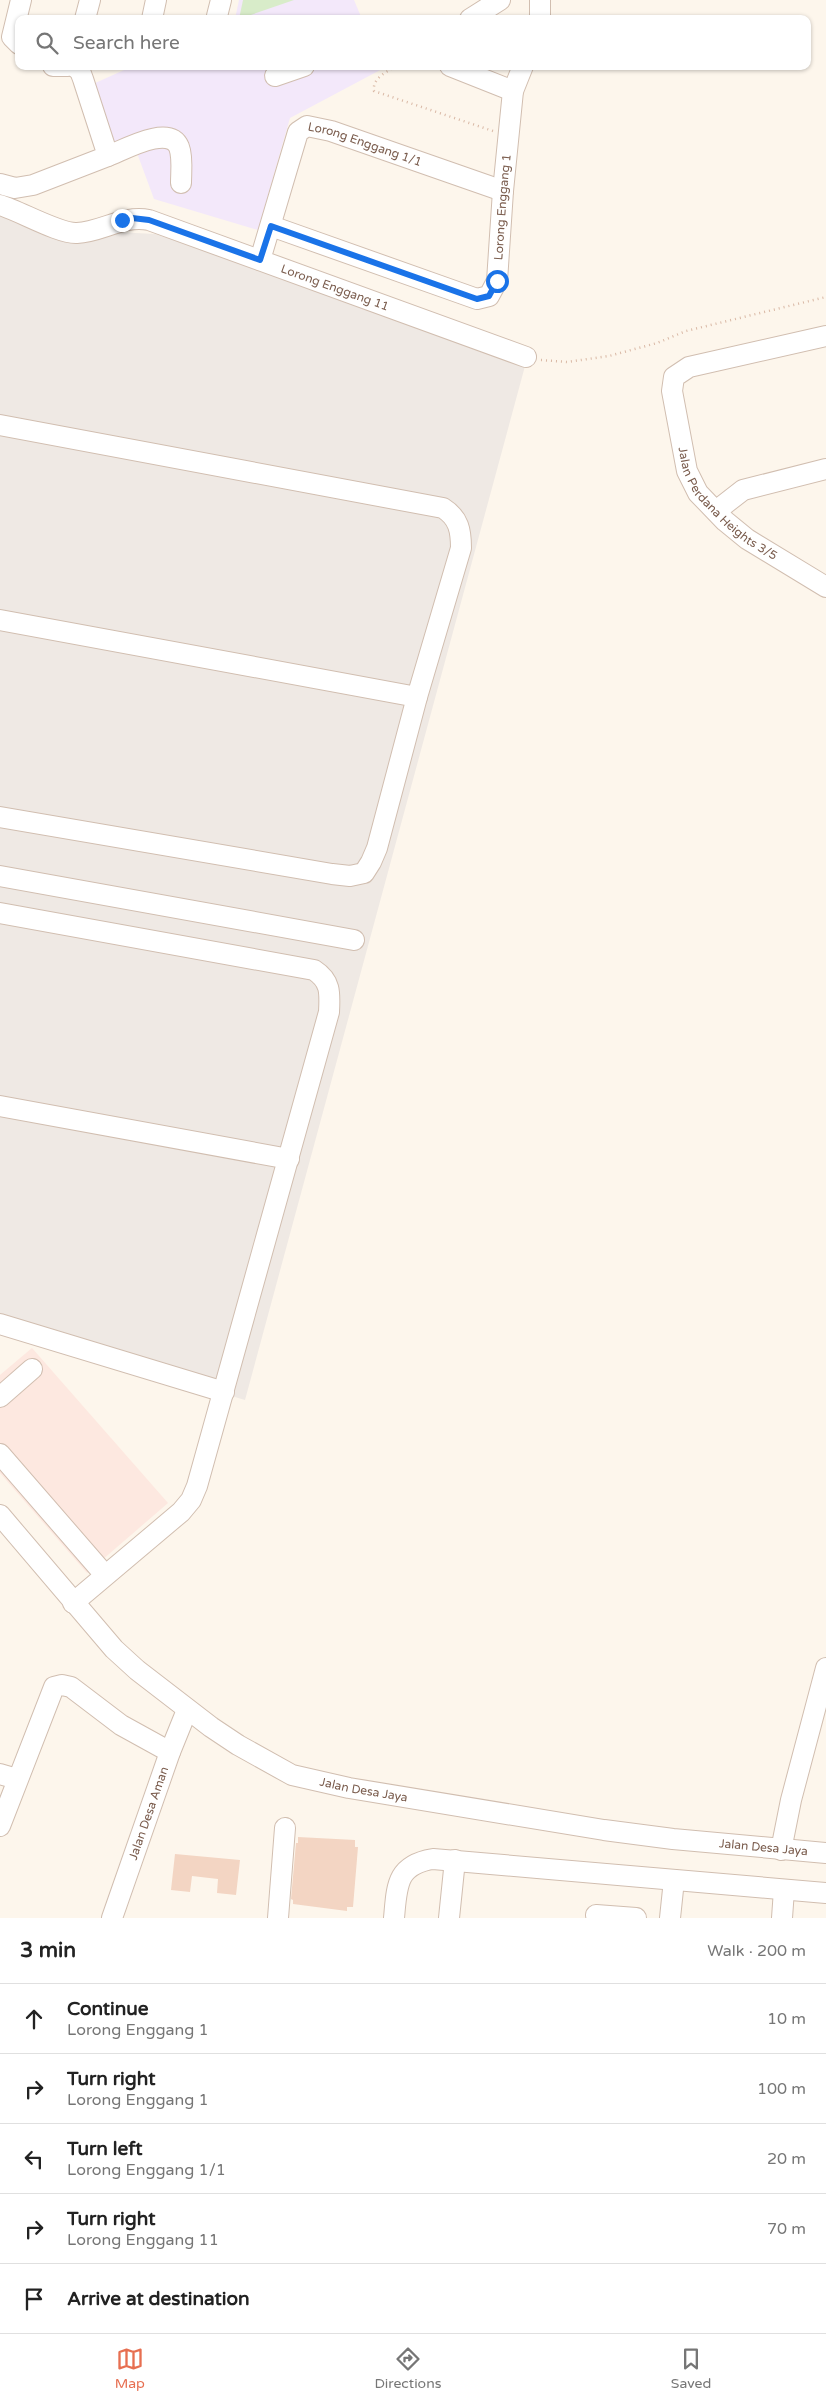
<!DOCTYPE html>
<html lang="en">
<head>
<meta charset="utf-8">
<style>
  :root { --surface:#fff; --page:#f2f2f2; --text:#222; --muted:#767676; --line:#e0e0e0; --accent:#e76f51 }
  body { margin:0; font-family:"Varela Round",sans-serif; background:var(--page); color:var(--text) }
  .stop { position:absolute; width:15px; height:15px; margin:-11px; border:4px solid #1a73e8; border-radius:50%; background:#fff }
  .stop.end { background:#1a73e8; border-color:#fff; box-shadow:0 1px 5px #0008 }
  .list { margin:0; padding:0; list-style:none }
  h2 { display:flex; justify-content:space-between; align-items:center; height:65px; margin:0; padding:0 20px; font-size:21px }
  h2 small { font-size:16px; font-weight:400; color:var(--muted) }
  .list li { display:grid; grid-template-columns:32px 1fr auto; gap:15px; align-items:center; box-sizing:border-box; height:70px; padding:0 20px; border-top:1px solid var(--line) }
  .list b { display:block; font-size:19px; white-space:nowrap }
  .list p { margin:0; font-size:16px; white-space:nowrap; color:var(--muted) }
  .list em { font-size:16px; font-style:normal; color:var(--muted) }
  .icon { flex:none; width:28px; height:28px; fill:none; stroke:currentColor; stroke-width:2; stroke-linecap:round; stroke-linejoin:round }
  .map { position:relative; flex:none; width:826px; height:1918px; overflow:hidden }
  .search { position:absolute; background:var(--surface); box-shadow:0 1px 4px #0004; left:15px; right:15px; top:15px; height:55px; display:flex; align-items:center; gap:12px; box-sizing:border-box; padding:0 18px; border-radius:10px; color:var(--muted); font-size:19px }
  .sheet { height:415px; background:var(--surface) }
  nav { display:flex; justify-content:space-around; align-items:center; box-sizing:border-box; height:70px; border-top:1px solid var(--line); background:var(--surface); font-size:14px; color:var(--muted) }
  nav a { display:grid; justify-items:center; gap:2px }
  nav .on { color:var(--accent) }
  .map>svg:first-child { display:block }
</style>
</head>
<body>
<div class="map">
<svg width="826" height="1918" viewBox="0 0 826 1918">
  <rect width="100%" height="100%" fill="#fdf6ec"/>
  <!-- commercial -->
  <polygon fill="#fde8e0" points="32,1348 168,1503 87,1573 0,1473 0,1375"/>
  <!-- industrial -->
  <polygon fill="#efe9e4" points="0,213 116,232 155,234 528,355 245,1400 0,1327"/>
  <!-- education -->
  <g fill="#f3e8fa">
    <polygon points="239,0 354,0 362,19 235,19"/>
    <polygon points="133,66 383,66 384,68 290,118 258,230 154,199 137,153 117,160 93,84"/>
  </g>
  <!-- green -->
  <polygon fill="#d8ecc9" points="243,0 294,0 239,19"/>
  <!-- building -->
  <g fill="#f3d5c3">
    <polygon points="298,1837 355,1840 355,1847 358,1847 353,1907 347,1907 347,1911 293,1904 293,1900 291,1899 296,1843 298,1843"/>
    <polygon points="175,1854 240,1860 236,1895 217,1893 218,1879 192,1876 190,1892 171,1890"/>
  </g>
  <g fill="none" stroke-linecap="round" stroke-linejoin="round">
    <!-- minor casing -->
    <g stroke="#d1beb0" stroke-width="22">
      <g id="minor">
        <polyline points="217,16 221,0"/>
        <polyline points="85,19 90,0"/>
        <polyline points="152,19 156,0"/>
        <polyline points="470,19 500,0"/>
        <polyline points="540,19 540,0"/>
        <polyline points="19,44 12,37 21,0"/>
        <polyline points="53,66 68,66"/>
        <polyline points="450,66 513,91"/>
        <polyline points="275,76 304,66"/>
        <path d="M108,156C124,150 169,124 179,147C183,157 181,172 181,183"/>
        <polyline points="0,184 15,188 33,185 108,156 83,79 80,71 74,66"/>
        <path id="s1" d="M0,205C20,211 59,234 77,233C102,232 122,215 149,220L526,357"/>
        <path id="s2" d="M271,226L477,299L489,296L497,281L503,191L513,91L523,66"/>
        <path id="s3" d="M260,260L298,132L307,126L331,131L503,191"/>
        <path id="s4" d="M826,336L689,367L674,377L672,391L687,471L698,493L725,521L747,539L826,587"/>
        <path d="M0,425L443,508C459,518 461,531 461,548L417,697L377,848L371,862L364,873L350,876L332,874L0,817"/>
        <polyline points="716,511 743,490 826,469"/>
        <polyline points="0,620 417,697"/>
        <polyline points="0,876 354,940"/>
        <path d="M0,913L314,970C331,981 330,993 329,1012L197,1486L191,1500L181,1512L73,1603"/>
        <polyline points="0,1106 289,1159"/>
        <polyline points="0,1324 224,1392"/>
        <polyline points="0,1397 32,1369"/>
        <polyline points="0,1454 105,1575"/>
        <path id="s5" d="M0,1515L114,1649L137,1670L211,1727L238,1745L292,1775L349,1788L604,1830L673,1839L826,1853"/>
        <polyline points="0,1774 17,1779"/>
        <polyline points="0,1826 54,1687 62,1685 71,1687 121,1725 170,1752"/>
        <polyline points="781,1850 791,1800 826,1668"/>
        <polyline points="596,1915 636,1918"/>
        <path id="s6" d="M112,1918L170,1752L187,1710"/>
        <polyline points="278,1918 285,1828"/>
        <path d="M394,1918C397,1886 396,1865 433,1859L826,1893"/>
        <polyline points="449,1918 455,1860"/>
        <polyline points="670,1918 674,1880"/>
        <polyline points="782,1918 784,1890"/>
      </g>
    </g>
    <!-- path -->
    <g stroke="#d9b8a5" stroke-width="2.5" stroke-dasharray="1 4" stroke-linecap="butt">
      <path d="M396,66C387,72 372,78 374,91L493,131"/>
      <polyline points="541,360 567,362 609,356 657,343 686,331 826,297"/>
    </g>
    <!-- minor -->
    <use href="#minor" stroke="#fff" stroke-width="20"/>
  </g>
  <g fill="none" stroke-linecap="round" stroke-linejoin="round">
    <!-- route -->
    <polyline stroke="#1a73e8" stroke-width="6" points="122,220 132,218 149,220 260,260 271,226 477,299 489,296 497,281"/>
  </g>
  <g text-anchor="middle" dominant-baseline="central" stroke-width="4" stroke-linejoin="round" paint-order="stroke">
    <!-- street labels -->
    <g font-size="12" fill="#7a5c4d" stroke="#fffaf3">
      <text stroke="none"><textPath href="#s3" startOffset="205">Lorong Enggang 1/1</textPath></text>
      <text stroke="none"><textPath href="#s2" startOffset="322">Lorong Enggang 1</textPath></text>
      <text stroke="none"><textPath href="#s1" startOffset="354">Lorong Enggang 11</textPath></text>
      <text stroke="none"><textPath href="#s4" startOffset="305">Jalan Perdana Heights 3/5</textPath></text>
      <text stroke="none"><textPath href="#s5" startOffset="468">Jalan Desa Jaya</textPath></text>
      <text stroke="none"><textPath href="#s6" startOffset="111">Jalan Desa Aman</textPath></text>
      <text stroke="none"><textPath href="#s5" startOffset="872">Jalan Desa Jaya</textPath></text>
    </g>
  </g>
</svg>
<div class="stop" style="left:497px;top:281px"></div>
<div class="stop end" style="left:122px;top:220px"></div>
<div class="search"><svg class="icon" aria-label="search" viewBox="0 0 24 24"><circle cx="10" cy="10" r="6"/><path d="M15 15l6 6"/></svg>Search here</div>
</div>
<section class="sheet">
<h2>3 min<small>Walk · 200 m</small></h2>
<ul class="list">
<li><svg class="icon" aria-label="ahead" viewBox="0 0 24 24"><path d="M12 20V5M6 11l6-6 6 6"/></svg><div><b>Continue</b><p>Lorong Enggang 1</p></div><em>10 m</em></li>
<li><svg class="icon" aria-label="right" viewBox="0 0 24 24"><path d="M7 20v-9h11M14 6l5 5-5 5"/></svg><div><b>Turn right</b><p>Lorong Enggang 1</p></div><em>100 m</em></li>
<li><svg class="icon" aria-label="left" viewBox="0 0 24 24"><path d="M17 20v-9H6M10 6l-5 5 5 5"/></svg><div><b>Turn left</b><p>Lorong Enggang 1/1</p></div><em>20 m</em></li>
<li><svg class="icon" aria-label="right" viewBox="0 0 24 24"><path d="M7 20v-9h11M14 6l5 5-5 5"/></svg><div><b>Turn right</b><p>Lorong Enggang 11</p></div><em>70 m</em></li>
<li><svg class="icon" aria-label="arrive" viewBox="0 0 24 24"><path d="M6 21V4h12l-3 4 3 4H6"/></svg><div><b>Arrive at destination</b></div></li>
</ul>
</section>
<nav>
<a class="on"><svg class="icon" aria-label="map" viewBox="0 0 24 24"><path d="M3 6l6-2 6 2 6-2v14l-6 2-6-2-6 2zM9 4v14M15 6v14"/></svg>Map</a>
<a><svg class="icon" aria-label="directions" viewBox="0 0 24 24"><path d="M12 3l9 9-9 9-9-9zM9 14v-3h6M13 9l2 2-2 2"/></svg>Directions</a>
<a><svg class="icon" aria-label="saved" viewBox="0 0 24 24"><path d="M7 4h10v16l-5-4-5 4z"/></svg>Saved</a>
</nav>
</body>
</html>
